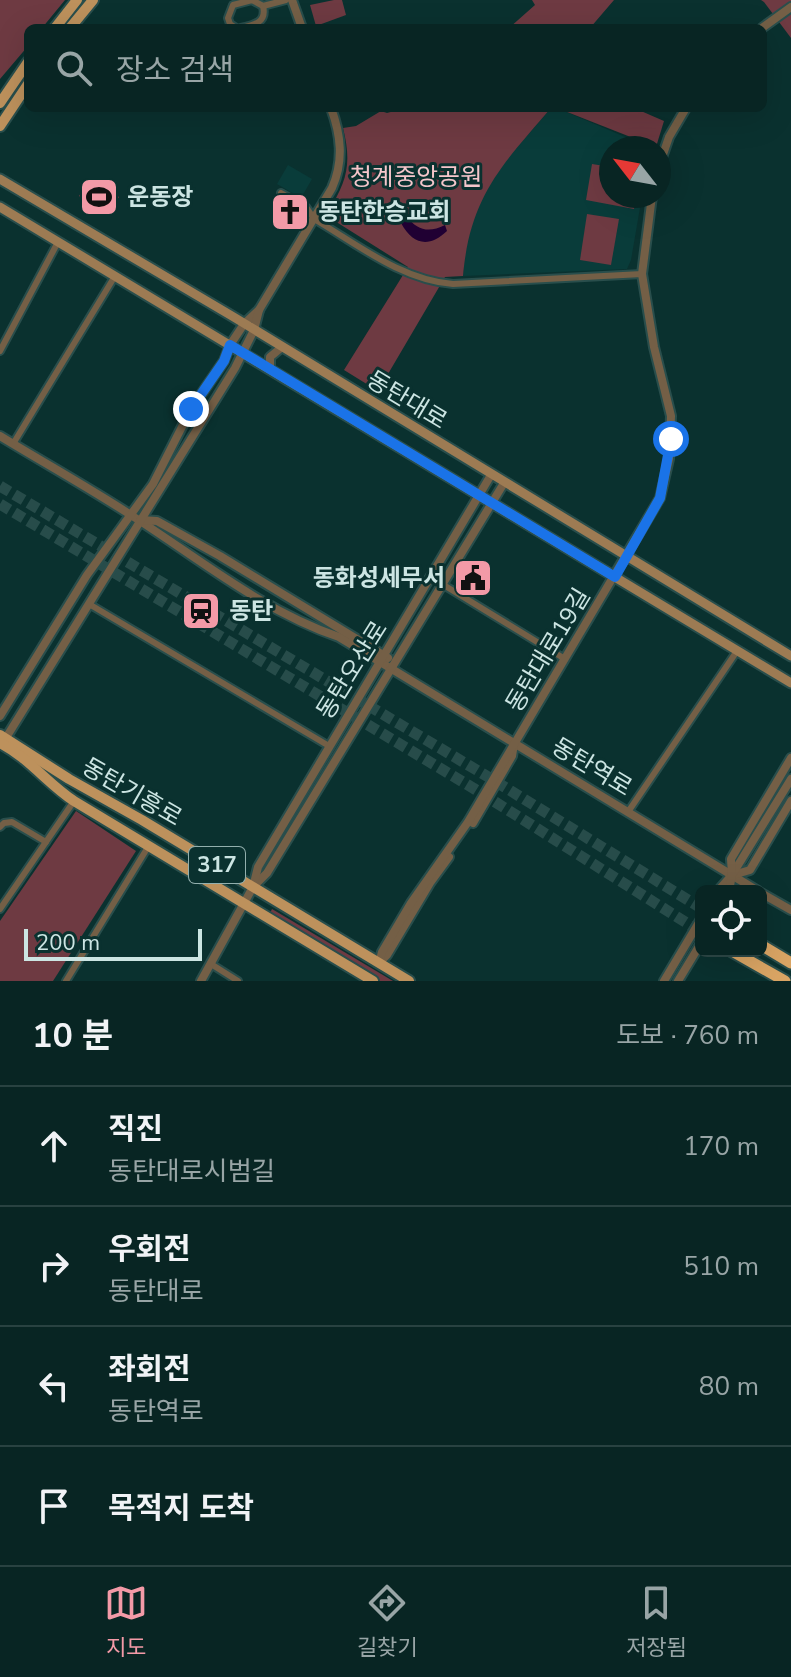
<!DOCTYPE html>
<html lang="ko">
<head>
<meta charset="utf-8">
<style>
  :root { --surface:#082523; --page:#112d2b; --text:#f1f3f6; --muted:#98a5a6; --line:#294241; --accent:#f39aa7 }
  body { margin:0; font-family:"Nunito Sans","Noto Sans KR",sans-serif; background:var(--page); color:var(--text) }
  .controls { position:absolute; right:24px; bottom:24px; display:grid; overflow:hidden; border-radius:12px; box-shadow:0 8px 32px #0002 }
  .controls button { width:72px; height:72px; display:grid; place-items:center; padding:0; border:0; border-bottom:2px solid var(--line); background:var(--surface); color:var(--text); font:40px sans-serif }
  .compass { position:absolute; left:599px; top:136px; width:72px; height:72px; border-radius:50%; background:var(--surface); box-shadow:0 8px 32px #0002; rotate:301deg }
  .scale { position:absolute; left:24px; bottom:20px; width:178px; box-sizing:border-box; padding-left:8px; border:4px solid #cce5e3; border-top:0; font-size:22px; line-height:28px; white-space:nowrap; color:#cce5e3; -webkit-text-stroke:6px #0a312f; paint-order:stroke }
  .stop { position:absolute; width:24px; height:24px; margin:-18px; border:6px solid #1a73e8; border-radius:50%; background:#fff }
  .stop.end { background:#1a73e8; border-color:#fff; box-shadow:0 2px 8px #0008 }
  .list { margin:0; padding:0; list-style:none }
  h2 { display:flex; justify-content:space-between; align-items:center; height:104px; margin:0; padding:0 32px; font-size:34px }
  h2 small { font-size:26px; font-weight:400; color:var(--muted) }
  .list li { display:grid; grid-template-columns:52px 1fr auto; gap:24px; align-items:center; box-sizing:border-box; height:120px; padding:0 32px; border-top:2px solid var(--line) }
  .list b { display:block; font-size:30px; white-space:nowrap }
  .list p { margin:0; font-size:26px; white-space:nowrap; color:var(--muted) }
  .list em { font-size:26px; font-style:normal; color:var(--muted) }
  .icon { flex:none; width:44px; height:44px; fill:none; stroke:currentColor; stroke-width:2; stroke-linecap:round; stroke-linejoin:round }
  .map { position:relative; flex:none; width:791px; height:981px; overflow:hidden }
  .search { position:absolute; background:var(--surface); box-shadow:0 8px 32px #0002; left:24px; right:24px; top:24px; height:88px; display:flex; align-items:center; gap:20px; box-sizing:border-box; padding:0 28px; border-radius:12px; color:var(--muted); font-size:30px }
  .sheet { height:584px; background:var(--surface) }
  nav { display:flex; justify-content:space-around; align-items:center; box-sizing:border-box; height:112px; border-top:2px solid var(--line); background:var(--surface); font-size:22px; color:var(--muted) }
  nav a { display:grid; justify-items:center; gap:4px }
  nav .on { color:var(--accent) }
  .map>svg:first-child { display:block }
</style>
</head>
<body>
<div class="map">
<svg width="791" height="981" viewBox="0 0 791 981">
  <rect width="100%" height="100%" fill="#0a312f"/>
  <!-- built -->
  <g fill="#093c3a">
    <polygon points="551,108 557,108 651,148 611,148 611,196 642,196 631,260 627,269 463,276 466,241 480,200 505,161"/>
    <polygon points="288,165 312,179 301,198 277,184"/>
  </g>
  <!-- green -->
  <g fill="#6e3a42">
    <polygon points="0,0 65,0 42,28 28,28 28,46 0,79"/>
    <polygon points="334,0 342,0 346,15 316,26 310,5"/>
    <polygon points="532,0 614,0 590,28 509,28 535,5"/>
    <polygon points="761,0 791,0 791,38 764,2"/>
    <path d="M405,108H551C502,165 470,196 463,276L445,277L378,391L344,370L408,267L330,218L328,212C347,181 352,164 343,128L356,126L381,111L387,113Z"/>
    <polygon points="557,108 634,108 664,121 656,147"/>
    <polygon points="592,164 611,167 611,196 636,196 634,209 586,200"/>
    <polygon points="91,179 119,197 107,214 79,196"/>
    <polygon points="587,214 619,219 611,265 580,260"/>
    <polygon points="76,811 136,851 53,981 0,981 0,921"/>
    <polygon points="272,909 393,981 379,981 269,915"/>
  </g>
  <!-- water -->
  <path fill="#200033" d="M406,216C418,231 429,233 445,225L447,231C429,248 413,245 401,223Z"/>
  <g fill="none" stroke-linecap="round" stroke-linejoin="round">
    <!-- motorway-tunnel -->
    <g stroke="#274c4a" stroke-width="11" stroke-dasharray="11 5.5" stroke-linecap="butt">
      <polyline points="0,486 485,775 701,908"/>
      <polyline points="0,504 473,788 701,932"/>
    </g>
    <!-- minor casing -->
    <g stroke="#294e4c" stroke-width="10">
      <g id="minor">
        <polyline points="236,28 230,24 228,18 233,5 252,0 263,6 286,0"/>
        <path d="M241,28C255,25 267,22 263,6"/>
        <path d="M281,193L306,207L314,219C357,244 401,280 453,284L642,274"/>
        <polyline points="0,351 58,242"/>
        <polyline points="13,444 115,276"/>
        <polyline points="442,584 565,659"/>
        <polyline points="89,604 329,746"/>
        <polyline points="628,812 737,651"/>
        <polyline points="0,827 4,823 12,822 46,842"/>
        <polyline points="0,909 74,801"/>
        <polyline points="211,964 238,981"/>
        <polyline points="66,981 148,847"/>
      </g>
    </g>
    <!-- tertiary casing -->
    <g stroke="#294e4c" stroke-width="12">
      <g id="tertiary">
        <polyline points="292,0 302,28"/>
        <polyline points="762,28 791,7"/>
        <polyline points="659,166 669,137 686,108"/>
        <polyline points="270,369 270,357 282,347"/>
        <path d="M0,436C46,464 93,490 137,519C202,561 265,612 339,637L758,891"/>
        <polyline points="140,520 157,521 220,556 388,658"/>
        <polyline points="0,716 87,575 153,484 191,409 224,361 230,345 244,324 259,310"/>
        <path d="M4,741L235,368L254,330L259,310L332,188C344,161 341,135 331,108"/>
        <polyline points="473,823 512,756 514,744"/>
        <polyline points="733,875 750,870 791,801"/>
        <polyline points="253,887 267,873 504,483"/>
        <polyline points="718,891 732,875 791,779"/>
        <polyline points="729,891 732,875 731,859 791,758"/>
        <polyline points="761,893 791,910"/>
        <polyline points="380,962 387,955 430,883 449,857"/>
        <polyline points="379,963 382,952 411,903 468,822 660,498 669,459 671,416 654,347 642,274 652,196"/>
        <polyline points="201,981 253,887 258,867 491,475"/>
        <polyline points="664,981 701,919"/>
        <polyline points="678,981 701,943"/>
      </g>
    </g>
    <!-- secondary casing -->
    <g stroke="#294e4c" stroke-width="13">
      <g id="secondary">
        <polyline points="0,179 232,316 791,656"/>
        <polyline points="0,207 791,683"/>
      </g>
    </g>
    <!-- primary casing -->
    <g stroke="#294e4c" stroke-width="14">
      <g id="primary">
        <polyline points="55,28 77,0"/>
        <polyline points="70,28 93,0"/>
        <polyline points="0,103 28,62"/>
        <polyline points="0,126 28,84"/>
        <polyline points="0,735 69,779 142,820 409,981"/>
        <path d="M0,743C28,757 48,784 74,801L373,981"/>
      </g>
    </g>
    <!-- motorway casing -->
    <g stroke="#294e4c" stroke-width="15">
      <g id="motorway">
        <polyline points="761,945 791,963"/>
        <polyline points="732,951 785,981"/>
      </g>
    </g>
    <!-- minor -->
    <use href="#minor" stroke="#745f46" stroke-width="6"/>
    <!-- tertiary -->
    <use href="#tertiary" stroke="#745f46" stroke-width="8"/>
    <!-- secondary -->
    <use href="#secondary" stroke="#9d7b53" stroke-width="9"/>
    <!-- primary -->
    <use href="#primary" stroke="#bd915c" stroke-width="10"/>
    <!-- motorway -->
    <use href="#motorway" stroke="#daa564" stroke-width="11"/>
  </g>
  <g fill="none" stroke-linecap="round" stroke-linejoin="round">
    <!-- route -->
    <polyline stroke="#1a73e8" stroke-width="10" points="191,409 224,361 230,345 615,577 660,498 671,439"/>
  </g>
  <!-- icons -->
  <defs>
    <g id="stadium-square" transform="scale(2)"><rect x="-9" y="-9" width="18" height="18" rx="4" fill="#f39aa7" stroke="#0a312f"/><path d="M0-5a6.5 5 0 1 0 0 10a6.5 5 0 1 0 0-10ZM-3.5-1.8h7v3.6h-7Z" fill="#111"/></g>
    <g id="church-square" transform="scale(2)"><rect x="-9" y="-9" width="18" height="18" rx="4" fill="#f39aa7" stroke="#0a312f"/><path d="M-1.2-6h2.4v3.5h3.3v2.4h-3.3V6h-2.4V-.1h-3.3v-2.4h3.3Z" fill="#111"/></g>
    <g id="civic-square" transform="scale(2)"><rect x="-9" y="-9" width="18" height="18" rx="4" fill="#f39aa7" stroke="#0a312f"/><path d="M-.6-6.5H3V-4.5H.6V-3L4-1V1h2V6H-6V1h2V-1L-.6-3ZM-1.2 2.5V6h2.4V2.5Z" fill="#111"/></g>
    <g id="station-square" transform="scale(2)"><rect x="-9" y="-9" width="18" height="18" rx="4" fill="#f39aa7" stroke="#0a312f"/><path d="M-3-6H3Q5-6 5-4V2Q5 4 3 4L4.5 6H3L1.5 4h-3L-3 6H-4.5L-3 4Q-5 4-5 2V-4Q-5-6-3-6ZM-3.5-4v3h7v-3ZM-3.5 1v1.5H-2V1ZM2 1v1.5H3.5V1Z" fill="#111"/></g>
  </defs>
  <g fill-rule="evenodd">
    <use href="#stadium-square" x="99" y="197"/>
    <use href="#church-square" x="290" y="212"/>
    <use href="#civic-square" x="473" y="578"/>
    <use href="#station-square" x="201" y="611"/>
  </g>
  <g text-anchor="middle" dominant-baseline="central" stroke-width="6" stroke-linejoin="round" paint-order="stroke">
    <!-- shield labels -->
    <rect fill="#0a312f" stroke="#92afad" stroke-width="2" x="189" y="847" width="56" height="36" rx="6"/>
    <g font-size="22" font-weight="bold" fill="#cce5e3">
      <text x="217" y="865">317</text>
    </g>
    <!-- park labels -->
    <g font-size="24" fill="#f5c6cb" stroke="#0a312f">
      <text x="416" y="177">청계중앙공원</text>
    </g>
    <!-- poi labels -->
    <g font-size="24" font-weight="bold" fill="#cce5e3" stroke="#0a312f" text-anchor="start">
      <text x="127" y="197">운동장</text>
      <text x="318" y="212">동탄한승교회</text>
      <text x="445" y="578" text-anchor="end">동화성세무서</text>
      <text x="229" y="611">동탄</text>
    </g>
    <!-- street labels -->
    <g font-size="24" fill="#cce5e3" stroke="#0a312f">
      <text transform="translate(407 400) rotate(31)">동탄대로</text>
      <text transform="translate(548 650) rotate(-59)">동탄대로19길</text>
      <text transform="translate(352 670) rotate(-58)">동탄오산로</text>
      <text transform="translate(592 767) rotate(31)">동탄역로</text>
      <text transform="translate(132 792) rotate(30)">동탄기흥로</text>
    </g>
  </g>
</svg>
<div class="controls">
<button><svg class="icon" aria-label="locate" viewBox="0 0 24 24"><circle cx="12" cy="12" r="6"/><path d="M12 2v4M12 18v4M2 12h4M18 12h4"/></svg></button>
</div>
<svg class="compass" viewBox="-18 -18 36 36"><path d="M0-13l5 13h-10z" fill="#e53935"/><path d="M0 13l5-13h-10z" fill="#98a5a6"/></svg>
<div class="scale">200 m</div>
<div class="stop" style="left:671px;top:439px"></div>
<div class="stop end" style="left:191px;top:409px"></div>
<div class="search"><svg class="icon" aria-label="search" viewBox="0 0 24 24"><circle cx="10" cy="10" r="6"/><path d="M15 15l6 6"/></svg>장소 검색</div>
</div>
<section class="sheet">
<h2>10 분<small>도보 · 760 m</small></h2>
<ul class="list">
<li><svg class="icon" aria-label="ahead" viewBox="0 0 24 24"><path d="M12 20V5M6 11l6-6 6 6"/></svg><div><b>직진</b><p>동탄대로시범길</p></div><em>170 m</em></li>
<li><svg class="icon" aria-label="right" viewBox="0 0 24 24"><path d="M7 20v-9h11M14 6l5 5-5 5"/></svg><div><b>우회전</b><p>동탄대로</p></div><em>510 m</em></li>
<li><svg class="icon" aria-label="left" viewBox="0 0 24 24"><path d="M17 20v-9H6M10 6l-5 5 5 5"/></svg><div><b>좌회전</b><p>동탄역로</p></div><em>80 m</em></li>
<li><svg class="icon" aria-label="arrive" viewBox="0 0 24 24"><path d="M6 21V4h12l-3 4 3 4H6"/></svg><div><b>목적지 도착</b></div></li>
</ul>
</section>
<nav>
<a class="on"><svg class="icon" aria-label="map" viewBox="0 0 24 24"><path d="M3 6l6-2 6 2 6-2v14l-6 2-6-2-6 2zM9 4v14M15 6v14"/></svg>지도</a>
<a><svg class="icon" aria-label="directions" viewBox="0 0 24 24"><path d="M12 3l9 9-9 9-9-9zM9 14v-3h6M13 9l2 2-2 2"/></svg>길찾기</a>
<a><svg class="icon" aria-label="saved" viewBox="0 0 24 24"><path d="M7 4h10v16l-5-4-5 4z"/></svg>저장됨</a>
</nav>
</body>
</html>
